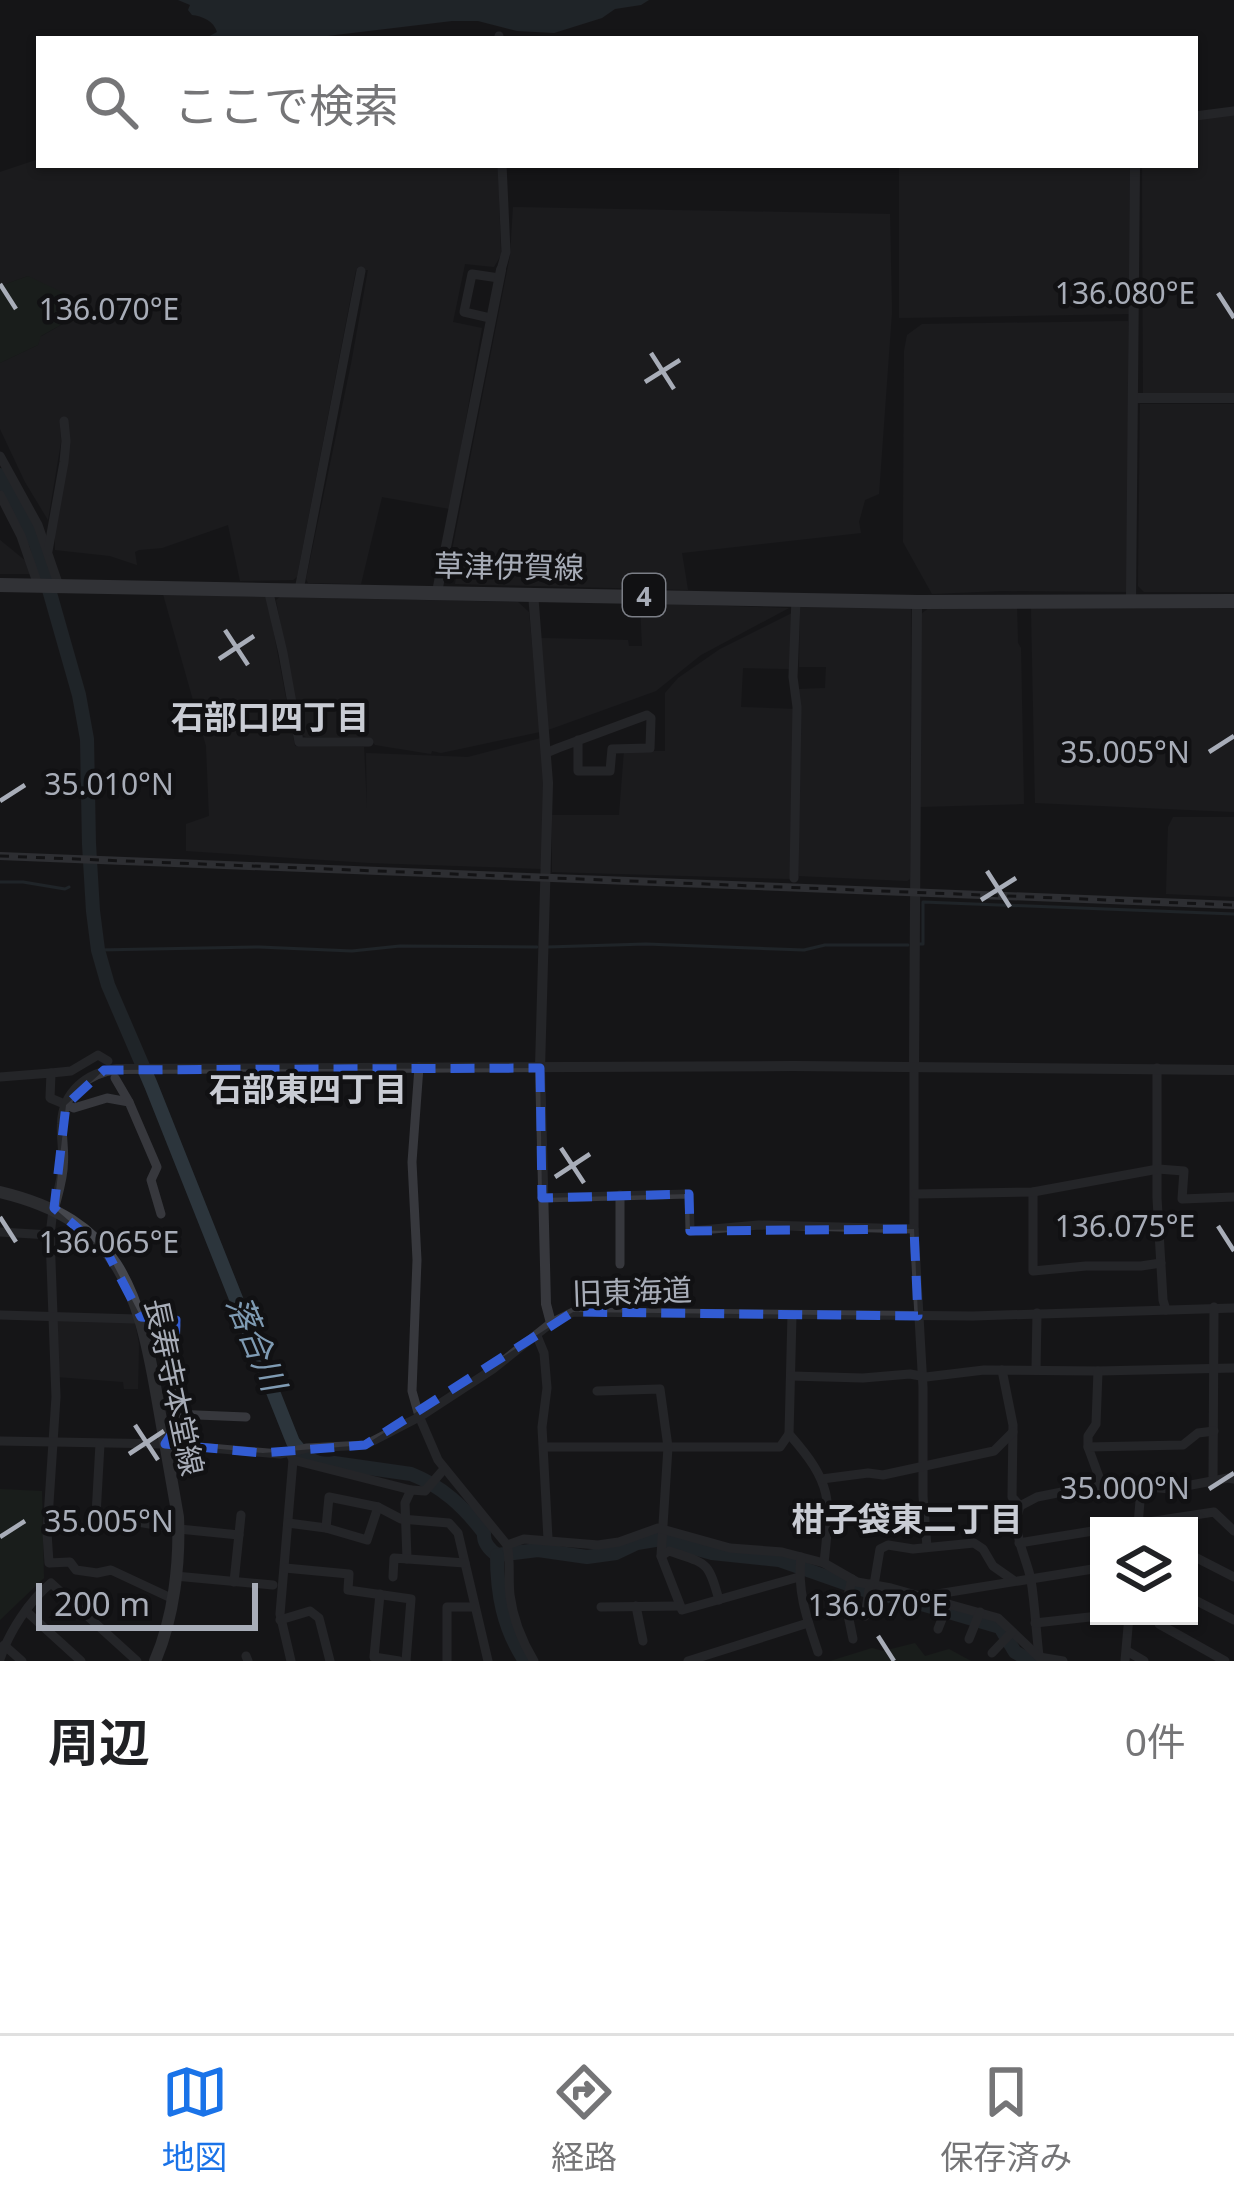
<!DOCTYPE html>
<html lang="ja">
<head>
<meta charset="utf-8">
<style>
  :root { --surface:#fff; --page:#f6f6f6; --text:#202124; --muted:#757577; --line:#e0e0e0; --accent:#1a73e8 }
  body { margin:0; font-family:"Noto Sans","Noto Sans JP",sans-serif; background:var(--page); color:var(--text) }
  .controls { position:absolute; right:36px; bottom:36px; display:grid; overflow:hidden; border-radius:0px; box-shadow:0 3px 9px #0004 }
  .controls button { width:108px; height:108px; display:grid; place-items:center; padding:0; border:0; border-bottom:3px solid var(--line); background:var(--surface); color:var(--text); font:60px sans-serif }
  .scale { position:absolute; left:36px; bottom:30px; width:222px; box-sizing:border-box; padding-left:12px; border:6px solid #a8adb8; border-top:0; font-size:33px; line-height:42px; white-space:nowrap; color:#a8adb8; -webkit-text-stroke:9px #111113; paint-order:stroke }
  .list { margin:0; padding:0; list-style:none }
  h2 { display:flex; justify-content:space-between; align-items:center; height:156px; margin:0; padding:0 48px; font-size:51px }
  h2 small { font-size:39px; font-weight:400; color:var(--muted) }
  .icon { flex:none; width:66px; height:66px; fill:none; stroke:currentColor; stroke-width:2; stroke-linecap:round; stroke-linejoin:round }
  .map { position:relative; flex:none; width:1234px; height:1661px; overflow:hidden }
  .search { position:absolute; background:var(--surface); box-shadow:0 3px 9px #0004; left:36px; right:36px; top:36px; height:132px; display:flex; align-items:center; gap:30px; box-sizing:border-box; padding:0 42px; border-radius:0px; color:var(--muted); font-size:45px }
  .sheet { height:372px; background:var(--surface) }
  nav { display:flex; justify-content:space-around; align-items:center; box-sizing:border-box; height:168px; border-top:3px solid var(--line); background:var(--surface); font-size:33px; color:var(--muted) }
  nav a { display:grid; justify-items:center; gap:6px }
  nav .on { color:var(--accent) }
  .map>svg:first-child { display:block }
</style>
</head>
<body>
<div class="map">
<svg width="1234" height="1661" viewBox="0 0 1234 1661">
  <rect width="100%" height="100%" fill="#161618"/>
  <!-- built -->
  <g fill="#222225">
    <polygon points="1234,114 1234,393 1143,393 1142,165 1195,165 1195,118"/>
    <polygon points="39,159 39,165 498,165 501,255 494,267 465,264 453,322 482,328 450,509 382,497 361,584 308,583 306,579 351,364 368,270 356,270 297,577 293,580 240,581 228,525 162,548 139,550 135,552 137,565 110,556 55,550 55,528 67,461 60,422 61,442 48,520 25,482 0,429 0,363 38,345 40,337 75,317 28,276 0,286 0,172"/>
    <polygon points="899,165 1130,165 1129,314 899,318"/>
    <polygon points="513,207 890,214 892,312 879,494 865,500 859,522 861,533 682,553 688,590 455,584 456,577 447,576 510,256"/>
    <polygon points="1128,321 1128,592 1001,591 932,594 903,542 904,351 907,335 922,324"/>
    <polygon points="1140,404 1234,404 1234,592 1144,592 1138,586"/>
    <polygon points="0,540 27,562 30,574 0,574"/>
    <polygon points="163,594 267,597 295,746 364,747 367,809 366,753 468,757 541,738 544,792 543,869 370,863 186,851 186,824 209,816 206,746"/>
    <polygon points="280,597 518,602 529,612 540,732 441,753 432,751 431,754 375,745 370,738 306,737 301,734 276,600"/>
    <polygon points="640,603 789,608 701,655 656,691 548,730 541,638 628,640 629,646 642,646"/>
    <polygon points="800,605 911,608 910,879 907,881 799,876 799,689 825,688 826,667 799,667"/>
    <polygon points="1017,606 1018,643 1021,648 1024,804 918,807 921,614 929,608"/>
    <polygon points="1234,607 1234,812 1035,803 1031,608"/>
    <polygon points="794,612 790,669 743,668 741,707 795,709 791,879 552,872 552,815 619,815 624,751 665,751 665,693 678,678 720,649"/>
    <polygon points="1173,817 1234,817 1234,897 1166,894 1168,827"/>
    <polygon points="54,1318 135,1323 139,1344 138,1389 124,1389 123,1382 57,1377"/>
  </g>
  <!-- green -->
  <g fill="#1e261f">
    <polygon points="28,276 87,304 75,317 41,336 38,345 0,363 0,286"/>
    <polygon points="0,1489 42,1491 44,1578 0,1620"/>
    <polygon points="915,1643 925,1656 949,1649 971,1661 830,1661 872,1648 883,1651"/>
  </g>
  <!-- water -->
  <path fill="#2c353c" d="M178,0H649L641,5L615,9L602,18L554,33L517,31L478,21H452L302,39H204L217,32C214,21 202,16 192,15L188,10L190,5Z"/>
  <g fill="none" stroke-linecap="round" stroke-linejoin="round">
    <!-- stream -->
    <g stroke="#2c353c" stroke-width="3">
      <polyline points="0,882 23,882 65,889 69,887"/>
      <polyline points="918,944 923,944 923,902 1234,914"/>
      <polyline points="547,947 646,944 804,950 825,945 908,945"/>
      <polyline points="98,950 259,947 352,951 400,946 537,947"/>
    </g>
    <!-- river -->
    <g stroke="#2c353c" stroke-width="14">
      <path d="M0,475L36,544L79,695L87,739L89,844L93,911L98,950L108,985L151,1085L293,1442C304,1456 315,1467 334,1463L411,1474C442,1486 464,1507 484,1533C483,1542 490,1550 497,1555"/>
      <polyline points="497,1555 538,1550 587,1557 616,1553 637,1543 661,1539 712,1553 779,1560 870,1592 908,1600 1000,1627 1015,1652 1031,1661"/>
      <path d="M497,1555C497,1593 503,1628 525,1661"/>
    </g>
    <!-- minor -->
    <g stroke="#37383d" stroke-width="9">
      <polyline points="499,36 499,39"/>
      <polyline points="1195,116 1234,111"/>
      <polyline points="501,270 506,252 502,165"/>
      <polyline points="490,318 464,312 472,274 499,278"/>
      <polyline points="0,456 38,525 59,586"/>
      <polyline points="0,495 21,536 38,585"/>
      <polyline points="48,551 64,462 66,441 64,421"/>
      <polyline points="268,589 283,653 299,742 369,742"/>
      <polyline points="299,590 361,271"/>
      <polyline points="546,753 558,748 647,715 651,718 650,748 612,749 610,771 578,771 578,740"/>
      <polyline points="794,878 797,707 793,677 796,599"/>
      <path d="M419,1067L412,1162L417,1260L412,1391L419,1416L438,1460L507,1545C511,1562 508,1578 510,1595C513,1619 522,1641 534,1661"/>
      <polyline points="914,1067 914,1229 923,1387 923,1496 927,1547"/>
      <polyline points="1157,1068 1157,1198 1163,1300 1166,1310"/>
      <polyline points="51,1073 71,1071 98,1055 108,1061"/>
      <polyline points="0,1077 51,1073 50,1098 74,1108 107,1098 129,1102 157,1167 151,1180 161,1214"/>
      <polyline points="115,1078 129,1102"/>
      <polyline points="1033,1192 1033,1271 1086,1266 1141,1266 1161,1263"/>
      <polyline points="915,1194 1033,1192 1158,1169 1184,1171 1182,1199 1234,1197"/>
      <polyline points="542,1198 689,1194 690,1231 759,1225 914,1229"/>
      <polyline points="53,1210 50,1235 56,1397 47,1533 49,1563 70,1562 76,1570 97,1573 111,1570 171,1598"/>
      <polyline points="0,1232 50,1235"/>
      <polyline points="620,1264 620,1195"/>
      <polyline points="0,1315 170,1320 176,1325 172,1430 163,1434"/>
      <path d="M792,1315L789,1434C833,1484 831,1499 824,1563"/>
      <polyline points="537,1336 544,1353 547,1388 542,1427 548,1539"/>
      <path d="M1002,1370L1013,1425L1012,1497L1020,1506C1010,1531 1026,1555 1031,1580C1035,1605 1036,1631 1039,1656"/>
      <polyline points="1036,1370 1037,1313"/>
      <polyline points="791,1376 863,1378 910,1374 926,1377 984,1370 1098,1371 1234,1368"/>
      <polyline points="173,1414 246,1417"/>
      <polyline points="789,1434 780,1447 668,1447 661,1556 682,1610 799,1577"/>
      <polyline points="0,1441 165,1444 280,1454 307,1448 365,1445 421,1416 493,1369 551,1323 573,1312 973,1316 1234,1308"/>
      <polyline points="100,1444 96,1515 179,1529 239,1535"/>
      <polyline points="544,1447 668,1447 660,1389 597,1391"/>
      <polyline points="1088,1447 1088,1436 1096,1424 1098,1371"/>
      <polyline points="290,1453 293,1460 280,1614 291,1661"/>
      <polyline points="293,1460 411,1490"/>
      <polyline points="822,1479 868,1473 883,1475 994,1451 1013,1432"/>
      <polyline points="1213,1482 1214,1307"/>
      <polyline points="1102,1485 1088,1447 1183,1445 1198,1433 1214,1431"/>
      <polyline points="1020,1506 1037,1497 1077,1489 1118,1484 1170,1489 1228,1478 1234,1479"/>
      <polyline points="288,1523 326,1528 367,1540 378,1507"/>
      <polyline points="1122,1526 1214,1512 1234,1531"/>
      <polyline points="1138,1526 1141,1488"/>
      <polyline points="326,1528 329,1497 378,1507 401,1519 449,1523 458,1533 488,1661"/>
      <polyline points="1019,1543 1099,1530"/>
      <polyline points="507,1545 524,1539 598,1545 619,1542 658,1528 730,1548 782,1552 824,1563 857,1582 891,1588 998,1618 1039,1657 1063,1661"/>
      <polyline points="1189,1554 1234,1577"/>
      <path d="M661,1556L669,1551C707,1564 708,1560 719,1600"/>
      <path d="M801,1557C797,1592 807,1619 818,1652"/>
      <polyline points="407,1559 405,1503 411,1490 425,1491 444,1469"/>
      <polyline points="285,1568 349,1574 348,1590 411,1599 406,1661"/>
      <polyline points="175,1576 273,1585"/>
      <polyline points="393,1577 394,1558 465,1563"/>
      <polyline points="852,1579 846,1605 853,1639"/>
      <polyline points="234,1582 241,1515"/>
      <polyline points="874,1585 880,1549 888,1545 913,1549 974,1543 983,1549 993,1566 1013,1580"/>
      <polyline points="380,1594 374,1657 399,1661"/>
      <polyline points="925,1596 1099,1568"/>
      <polyline points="1189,1597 1234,1620"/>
      <polyline points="636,1606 643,1641"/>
      <polyline points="601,1607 680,1606"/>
      <polyline points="26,1611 81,1661"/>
      <polyline points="865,1616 870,1584"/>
      <polyline points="1159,1616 1159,1624 1225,1661"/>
      <polyline points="280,1620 310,1611 319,1618 330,1661"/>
      <polyline points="1035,1623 1099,1616"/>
      <polyline points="938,1629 948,1604"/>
      <polyline points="969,1639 980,1612"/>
      <polyline points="4,1645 22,1661"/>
      <polyline points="1127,1651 1144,1661"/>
      <polyline points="992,1653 1012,1632"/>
      <polyline points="246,1656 248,1661"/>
      <path d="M0,1659C9,1632 29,1601 51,1583L137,1661"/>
      <polyline points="447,1661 447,1607 473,1607"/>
      <polyline points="688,1661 808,1623"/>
      <polyline points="1125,1661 1129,1616"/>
    </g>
    <!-- tertiary -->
    <g stroke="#37383d" stroke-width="10">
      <polyline points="1134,398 1234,398"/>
      <polyline points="437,592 501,270"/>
      <polyline points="533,593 548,783 540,1068 546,1304 551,1323"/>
      <polyline points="1131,601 1135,165"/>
      <polyline points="914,1067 917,602"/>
      <path d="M54,1208C58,1193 63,1178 63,1162C64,1149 61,1136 62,1124C63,1092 87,1073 117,1069L793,1066L1234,1070"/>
    </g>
    <!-- secondary -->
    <path stroke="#45474d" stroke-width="12" d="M0,1192C118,1220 138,1288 157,1397C164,1437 171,1477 178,1517C180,1563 174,1617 155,1661"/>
    <!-- primary -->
    <polyline stroke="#53555c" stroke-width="14" points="0,585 917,602 1234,601"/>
    <!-- rail casing -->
    <g stroke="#4a4c52" stroke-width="8">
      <polyline id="rail" points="0,856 1234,905"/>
    </g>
    <!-- rail -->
    <use href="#rail" stroke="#111113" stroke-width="3" stroke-dasharray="9" stroke-linecap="butt"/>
  </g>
  <!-- marked area -->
  <path d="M0 0H1234V1661H0ZM540,1068L542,1198L689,1194L690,1231L914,1229L918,1316L573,1312L365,1445L263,1453L165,1444L172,1433L176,1320L141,1317L108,1254L54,1208L66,1105L104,1070Z" fill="#161618" fill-opacity=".55" fill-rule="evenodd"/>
  <path fill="none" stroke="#325cd3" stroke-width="9" stroke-dasharray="24 15" stroke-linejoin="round" d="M540,1068L542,1198L689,1194L690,1231L914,1229L918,1316L573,1312L365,1445L263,1453L165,1444L172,1433L176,1320L141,1317L108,1254L54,1208L66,1105L104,1070Z"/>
  <!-- ticks -->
  <path fill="none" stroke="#a8adb8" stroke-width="4.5" d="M0,284L16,309M1218,293L1234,318M651,353L674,389M645,382L680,360M225,630L248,665M219,659L254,636M1209,752L1234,736M0,801L25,785M987,871L1010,907M981,900L1016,878M561,1148L584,1183M555,1177L590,1154M0,1217L16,1242M1218,1226L1234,1251M135,1425L158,1460M129,1454L164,1431M1209,1489L1234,1473M0,1537L25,1521M878,1636L894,1661"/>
  <g text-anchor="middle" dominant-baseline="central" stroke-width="9" stroke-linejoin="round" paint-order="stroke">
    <!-- shield labels -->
    <rect fill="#111113" stroke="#7b7e86" stroke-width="3" x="623" y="574" width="42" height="42" rx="9"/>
    <g font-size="27" font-weight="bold" fill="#a8adb8">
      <text x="644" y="595">4</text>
    </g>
    <!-- street labels -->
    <g font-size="30" fill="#a8adb8" stroke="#111113">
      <text transform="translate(509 566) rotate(1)">草津伊賀線</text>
      <text transform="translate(632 1291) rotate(-2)">旧東海道</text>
      <text transform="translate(175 1387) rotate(78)">長寿寺本堂線</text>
    </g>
    <!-- neighbourhood labels -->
    <g font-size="33" font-weight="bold" fill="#c9ccd4" stroke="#111113">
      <text x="270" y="716">石部口四丁目</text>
      <text x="308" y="1088">石部東四丁目</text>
      <text x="907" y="1518">柑子袋東二丁目</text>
    </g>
    <!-- water labels -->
    <g font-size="33" font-style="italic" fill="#7f9bb3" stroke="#111113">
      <text transform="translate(257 1343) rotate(67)">落合川</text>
    </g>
  </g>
  <g font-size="30" text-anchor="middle" fill="#a8adb8" stroke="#111113" stroke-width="9" stroke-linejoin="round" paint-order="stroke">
    <text x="1125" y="304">136.080°E</text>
    <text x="109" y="320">136.070°E</text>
    <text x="1125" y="763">35.005°N</text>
    <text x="109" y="795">35.010°N</text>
    <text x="1125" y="1237">136.075°E</text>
    <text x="109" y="1253">136.065°E</text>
    <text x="1125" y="1499">35.000°N</text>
    <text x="109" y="1532">35.005°N</text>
    <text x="878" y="1616">136.070°E</text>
  </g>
</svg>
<div class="controls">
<button><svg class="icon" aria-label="layers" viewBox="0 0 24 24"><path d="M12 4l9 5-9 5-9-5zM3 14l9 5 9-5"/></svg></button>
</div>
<div class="scale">200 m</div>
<div class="search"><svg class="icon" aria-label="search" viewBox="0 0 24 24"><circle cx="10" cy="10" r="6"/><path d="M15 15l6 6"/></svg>ここで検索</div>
</div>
<section class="sheet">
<h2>周辺<small>0件</small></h2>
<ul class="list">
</ul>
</section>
<nav>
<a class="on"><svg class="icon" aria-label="map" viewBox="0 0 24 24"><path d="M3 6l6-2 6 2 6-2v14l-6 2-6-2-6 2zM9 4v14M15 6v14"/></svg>地図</a>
<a><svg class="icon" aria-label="directions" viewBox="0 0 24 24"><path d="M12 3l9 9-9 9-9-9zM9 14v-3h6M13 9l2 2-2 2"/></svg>経路</a>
<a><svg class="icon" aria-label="saved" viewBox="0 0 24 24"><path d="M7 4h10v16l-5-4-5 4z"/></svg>保存済み</a>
</nav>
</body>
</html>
